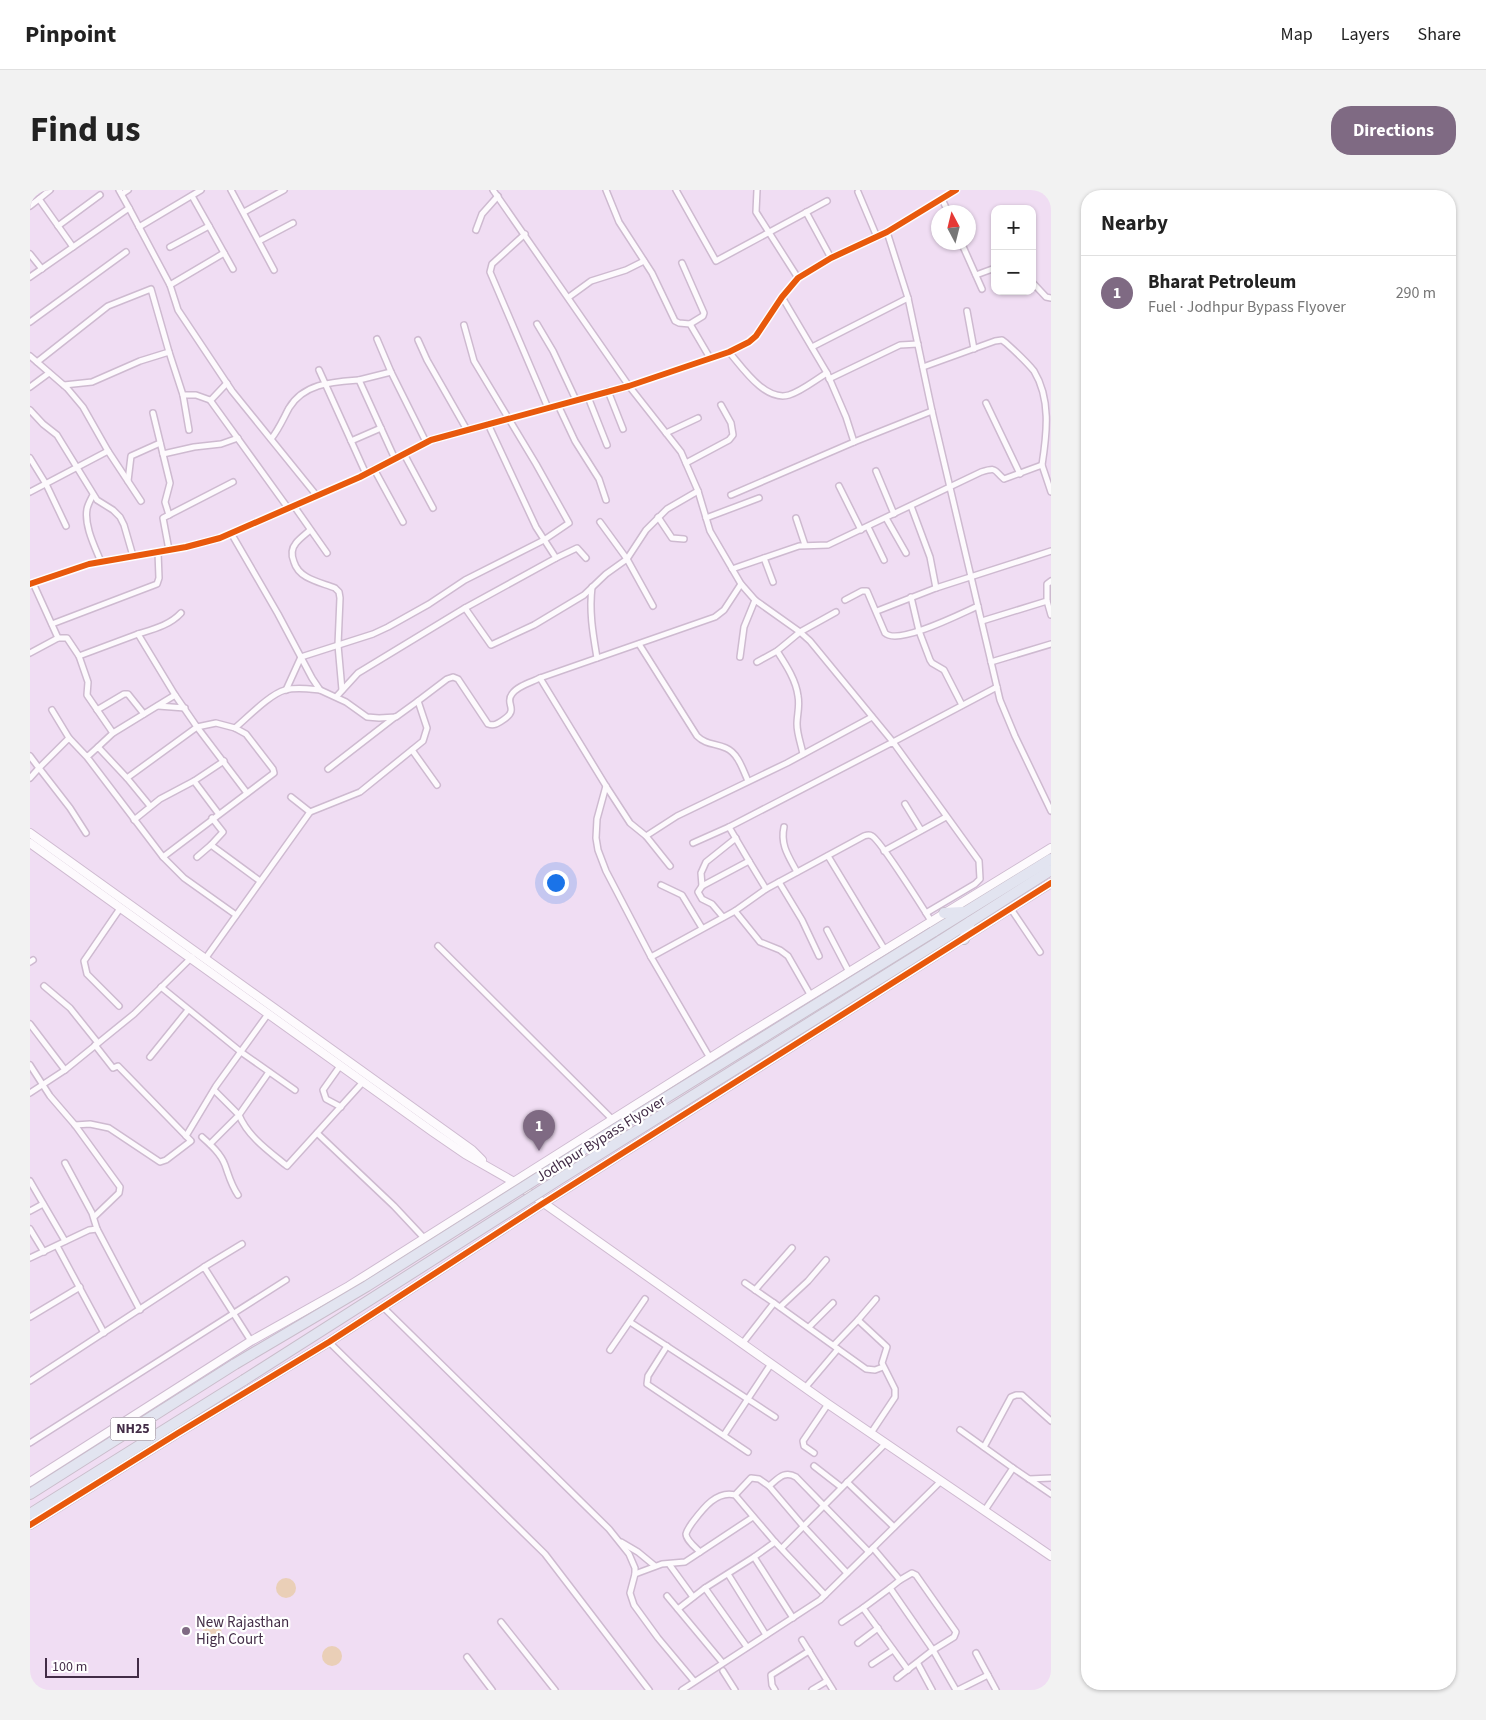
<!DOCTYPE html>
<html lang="en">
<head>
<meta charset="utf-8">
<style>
  :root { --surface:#fff; --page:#f2f2f2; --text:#222; --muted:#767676; --line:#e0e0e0; --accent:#7f6a83 }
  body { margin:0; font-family:"Source Sans 3",sans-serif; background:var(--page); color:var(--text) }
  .controls { position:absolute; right:15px; top:15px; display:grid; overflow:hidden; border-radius:10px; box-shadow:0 1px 4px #0004 }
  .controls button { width:45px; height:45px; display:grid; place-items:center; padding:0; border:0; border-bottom:1px solid var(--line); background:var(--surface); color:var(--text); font:25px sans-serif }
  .compass { position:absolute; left:901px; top:15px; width:45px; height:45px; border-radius:50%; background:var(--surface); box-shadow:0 1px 4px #0004; rotate:353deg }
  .scale { position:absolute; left:15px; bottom:12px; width:94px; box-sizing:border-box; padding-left:5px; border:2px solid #422c46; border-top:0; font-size:14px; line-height:18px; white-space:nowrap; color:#422c46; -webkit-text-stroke:4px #fff; paint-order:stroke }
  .you { position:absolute; left:525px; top:692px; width:18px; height:18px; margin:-12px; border:4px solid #fff; border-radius:50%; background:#1a73e8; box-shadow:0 0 0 8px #1a73e833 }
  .badge { display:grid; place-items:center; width:32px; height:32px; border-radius:50%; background:var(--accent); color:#fff; font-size:16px; font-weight:700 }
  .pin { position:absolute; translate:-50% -41px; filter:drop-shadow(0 1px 2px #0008) }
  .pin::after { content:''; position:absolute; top:26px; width:18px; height:15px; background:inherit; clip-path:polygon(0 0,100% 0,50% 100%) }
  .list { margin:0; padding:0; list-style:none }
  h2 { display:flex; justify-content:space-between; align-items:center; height:65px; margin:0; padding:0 20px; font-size:21px }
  h2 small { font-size:16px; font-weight:400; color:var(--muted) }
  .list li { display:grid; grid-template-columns:32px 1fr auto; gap:15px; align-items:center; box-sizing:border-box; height:75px; padding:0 20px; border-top:1px solid var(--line) }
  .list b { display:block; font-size:19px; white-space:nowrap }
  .list p { margin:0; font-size:16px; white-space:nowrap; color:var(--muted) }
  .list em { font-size:16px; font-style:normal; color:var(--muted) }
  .map { position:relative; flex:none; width:1021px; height:1500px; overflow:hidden; border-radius:20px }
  header { display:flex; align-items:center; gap:30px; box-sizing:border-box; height:70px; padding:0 25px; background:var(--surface); border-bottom:1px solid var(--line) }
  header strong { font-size:24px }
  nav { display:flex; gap:28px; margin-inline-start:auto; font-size:18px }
  .intro { display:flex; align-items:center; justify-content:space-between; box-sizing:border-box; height:120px; padding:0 30px }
  h1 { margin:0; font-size:35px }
  .button { padding:12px 22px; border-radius:20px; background:var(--accent); color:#fff; font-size:18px; font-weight:700 }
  main { display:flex; gap:30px; padding:0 30px }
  aside { flex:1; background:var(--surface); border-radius:20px; box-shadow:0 1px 4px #0004 }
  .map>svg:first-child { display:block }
</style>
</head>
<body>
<header>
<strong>Pinpoint</strong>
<nav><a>Map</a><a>Layers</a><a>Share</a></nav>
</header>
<div class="intro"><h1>Find us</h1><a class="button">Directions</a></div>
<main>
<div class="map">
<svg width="1021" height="1500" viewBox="0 0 1021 1500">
  <rect width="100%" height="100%" fill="#f0ddf3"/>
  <!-- green -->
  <g fill="#eacfb7">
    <circle cx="256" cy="1398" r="10"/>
    <circle cx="182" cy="1444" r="10"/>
    <circle cx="302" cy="1466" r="10"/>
  </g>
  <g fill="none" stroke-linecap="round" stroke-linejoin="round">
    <!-- street casing -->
    <g stroke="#cebad0" stroke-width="8">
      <g id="street">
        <polyline points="20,0 9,9 43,57"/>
        <polyline points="89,0 99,18"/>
        <polyline points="201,0 244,80"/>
        <polyline points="463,0 599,196 651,262 668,301 680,341 711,394 725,410 770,442 780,451 863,552 967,497"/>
        <polyline points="576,0 589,32 622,83 645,131 649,133 660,134 680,168"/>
        <polyline points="646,0 686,71 797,11"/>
        <polyline points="727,0 726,22 768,88"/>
        <polyline points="828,2 847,47"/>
        <polyline points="92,4 98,0"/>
        <polyline points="912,9 918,22"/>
        <polyline points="0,16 9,9"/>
        <polyline points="214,22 254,0"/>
        <polyline points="776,22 801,68"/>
        <polyline points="28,36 70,5"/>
        <polyline points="179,36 203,79"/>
        <polyline points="109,37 171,0"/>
        <polyline points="446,40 452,24 468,6"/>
        <polyline points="857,42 878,108 902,221 970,510 985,546 1021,621"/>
        <polyline points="495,44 462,74 460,82 518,218"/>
        <polyline points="229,51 263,33"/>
        <polyline points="931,52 952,99"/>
        <polyline points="140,57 179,36 162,6"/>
        <polyline points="0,64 12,79"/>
        <polyline points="652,73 674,123 673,126 660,134"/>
        <polyline points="946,85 965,78"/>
        <polyline points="0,87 99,18 140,95 148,120 202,201 287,306"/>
        <polyline points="1002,92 1016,107 1021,108"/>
        <polyline points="140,95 194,63"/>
        <polyline points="539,107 561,91 596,80 614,71"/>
        <polyline points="937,121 944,159"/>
        <polyline points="0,132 96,62"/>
        <polyline points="507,134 523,161 546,210"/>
        <polyline points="347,149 361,182 396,252"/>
        <polyline points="388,150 397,170 437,240"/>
        <polyline points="782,157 878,108"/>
        <path d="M699,162C712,177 735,212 759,205C772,201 785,190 797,183"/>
        <polyline points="0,166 37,198 53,217 78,261"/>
        <polyline points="7,172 78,116 121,99 139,162 153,205 166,205 180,210"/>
        <path d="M893,177L965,151L972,150L976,153C986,162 996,171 1004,181C1021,209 1017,243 1012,275"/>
        <polyline points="289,180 336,284"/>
        <polyline points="799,189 870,155 888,154"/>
        <polyline points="329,190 361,182"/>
        <polyline points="197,193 181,210 180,210 258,318"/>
        <polyline points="34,195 62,192 110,171 139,162"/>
        <polyline points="0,197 19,183"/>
        <polyline points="578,201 593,239"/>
        <polyline points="153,205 159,240"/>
        <polyline points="558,207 577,255"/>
        <polyline points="956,213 990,284"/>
        <polyline points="528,215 545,251 569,289 576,310"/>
        <polyline points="0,220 13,234 27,245 67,310 83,320 90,327 94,335 103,366"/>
        <polyline points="123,223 140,293 135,312 139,325"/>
        <polyline points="458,234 506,337 526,368 435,418 461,455 504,435 554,405 576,384 597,369 623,416"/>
        <polyline points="636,243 668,228"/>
        <path d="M241,249C249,239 253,229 259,218C274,193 303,192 329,190L365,269"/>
        <polyline points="321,251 351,238"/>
        <polyline points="824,252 902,221"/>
        <polyline points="133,264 164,257 191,254 208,248"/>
        <polyline points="374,264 403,318"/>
        <polyline points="0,268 16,294 36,336"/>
        <polyline points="656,273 699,250 703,245 701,233 691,215"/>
        <polyline points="344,279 373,332"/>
        <polyline points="846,281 864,324"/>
        <polyline points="98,291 101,266 130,253"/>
        <polyline points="809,296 831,340"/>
        <polyline points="0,302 78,261 111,311"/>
        <path d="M63,305C61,309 58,314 57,319C54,336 65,357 71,372"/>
        <polyline points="701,305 824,252 816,227 797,183 752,107"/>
        <polyline points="264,316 297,363"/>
        <polyline points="881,316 900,367 906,398"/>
        <polyline points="628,327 642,348 654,349"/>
        <polyline points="676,328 729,308"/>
        <polyline points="766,328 775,355"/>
        <polyline points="856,328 876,363"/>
        <polyline points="570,332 597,369 616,340 637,319 668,301"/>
        <polyline points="838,337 854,370"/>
        <path d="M280,340C276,344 270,348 266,353C261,359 261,365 264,372C269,389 290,392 305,398L309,402L310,408L308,455L312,500"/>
        <polyline points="201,343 248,424 282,488 290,500 316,512 337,527 349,528 366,527 388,511"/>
        <polyline points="139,360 133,328 203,292"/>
        <polyline points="526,368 547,358 556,368"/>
        <polyline points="734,368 743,392"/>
        <path d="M702,379L769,356L798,355L951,282C968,277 963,280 974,289L1012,275L1021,302"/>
        <polyline points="0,394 59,374 156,357 190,348 330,287 401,250 599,196 699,162 719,152 726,146 752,107 768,88 801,68 857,42 926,0"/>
        <path d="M562,397C559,422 563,444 567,468"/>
        <polyline points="881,407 889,441 900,470 902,473 914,480 932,515"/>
        <path d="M815,410L832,401H837L855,443C868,456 932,423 948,416"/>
        <polyline points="1017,411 1021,425"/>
        <polyline points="847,421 906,398 1021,361"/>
        <polyline points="952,431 1017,411 1017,394 1021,391"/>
        <polyline points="22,434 127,394 129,388 128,362"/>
        <path d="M108,444C124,439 140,435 151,423"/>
        <polyline points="28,448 37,448 49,466 108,444 145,505"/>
        <path d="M609,454L667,546C676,555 685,553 696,558C708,563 713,580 718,591"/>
        <path d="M747,461C756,475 766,490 768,506C770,516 767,525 767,534C767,544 771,554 773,564"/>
        <polyline points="0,463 28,448 3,393"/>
        <polyline points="49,466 58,492 57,505 83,543"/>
        <polyline points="710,467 714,437 725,410"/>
        <polyline points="727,472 747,461 770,442 806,422"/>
        <polyline points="961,472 1021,454"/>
        <polyline points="510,488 576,596 600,633 616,646 640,676"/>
        <polyline points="256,500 271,467 343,444 358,437 399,414 435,390 514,350 539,333 506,274 444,171 434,135"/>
        <polyline points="307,506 328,483 435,418"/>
        <polyline points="128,516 155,518"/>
        <polyline points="22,520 39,548"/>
        <polyline points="67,520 94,504 98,504 114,524"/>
        <path d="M205,538C218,527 240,504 255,500C267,497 279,499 290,500"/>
        <polyline points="68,557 83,543 145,505 167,537 217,603"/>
        <polyline points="382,560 407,595"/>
        <polyline points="0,566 9,578 0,588"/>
        <polyline points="298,579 365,527"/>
        <polyline points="97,588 120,616"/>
        <polyline points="576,596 567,629 566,648 568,660 576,681 621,767"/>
        <polyline points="261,607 280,622"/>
        <polyline points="875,614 891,640"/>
        <polyline points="188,623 164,591 194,571"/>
        <polyline points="182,628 193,642 181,655 230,691"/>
        <polyline points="104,630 130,609 164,591"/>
        <path d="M754,637C750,655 759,667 767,682"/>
        <polyline points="56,643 40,618 9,578 39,548 57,567 68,557 97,588 167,537 186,533 205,538 216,544 243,579 244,583 133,667 57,567"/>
        <polyline points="616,646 647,626 757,573 842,527"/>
        <polyline points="663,653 699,637"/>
        <polyline points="854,661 916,627"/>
        <polyline points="798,666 855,760"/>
        <polyline points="133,667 154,688 206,725"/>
        <polyline points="167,667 181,655"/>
        <polyline points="719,671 736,699"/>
        <polyline points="749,692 772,730 789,766"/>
        <polyline points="631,695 652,705 672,738"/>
        <polyline points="672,696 671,683 676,672 706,648"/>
        <polyline points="981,719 1010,762"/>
        <polyline points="705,721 730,752 750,760 758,766 781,806"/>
        <polyline points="693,727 682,714 672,709 668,702 672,696 719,671 699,637 863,552 949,671 950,689 945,694 896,723"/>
        <polyline points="797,740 819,782"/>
        <polyline points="408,756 583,930"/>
        <path d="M175,769L280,622L330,602L393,551L397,538L388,511L417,489L423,487L428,489L458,534C464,536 467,534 473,530C490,519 474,514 482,504C487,496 502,492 510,488L685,427L694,420L711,394"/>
        <polyline points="0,772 3,770"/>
        <polyline points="14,796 40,818 68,853"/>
        <polyline points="131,797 211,862 265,900"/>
        <polyline points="89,816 57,784 54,771 91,717"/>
        <polyline points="0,834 35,880"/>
        <polyline points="120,867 158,820"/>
        <path d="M680,868L621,767L705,721L736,699L834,646C837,645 839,644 842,646C850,650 893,718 901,731"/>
        <polyline points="0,875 20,906 45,935 90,997 89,1003 64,1027"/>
        <polyline points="310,876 293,900 296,909 311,917"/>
        <path d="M239,882L209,925C218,947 240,962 257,976L333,892"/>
        <polyline points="0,903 35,880 104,824 162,767"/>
        <polyline points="45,935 60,934 79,938 130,972 136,970 161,951 88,876 83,878 65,855"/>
        <polyline points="287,943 364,1016 394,1048"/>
        <polyline points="156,946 186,896 238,824"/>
        <path d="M172,947C181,955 191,964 195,975C199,986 201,995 208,1005"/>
        <polyline points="180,954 209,925 184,900"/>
        <polyline points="35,973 62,1023 67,1039"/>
        <polyline points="0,991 35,1051"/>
        <polyline points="0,1021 13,1014"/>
        <polyline points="0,1039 14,1062"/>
        <polyline points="27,1056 74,1143"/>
        <polyline points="0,1068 59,1040 67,1039 110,1120"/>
        <polyline points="174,1077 212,1054"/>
        <polyline points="725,1100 762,1058"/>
        <polyline points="744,1113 808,1159 775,1198"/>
        <polyline points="353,1117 579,1339 599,1364 605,1378 605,1384 600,1403 604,1415 628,1448 664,1491"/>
        <polyline points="750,1117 778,1091 796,1070"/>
        <polyline points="0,1127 50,1097"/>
        <polyline points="828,1130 846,1109"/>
        <polyline points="600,1132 745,1227"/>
        <polyline points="779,1137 803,1113"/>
        <polyline points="299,1152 515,1364 619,1500"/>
        <polyline points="712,1154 744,1113 715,1093"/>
        <polyline points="804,1155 828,1130 857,1157 852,1173 865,1199 865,1207 841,1243"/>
        <polyline points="637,1156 618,1186 617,1194 718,1262"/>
        <polyline points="808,1159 836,1179 845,1180 853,1177"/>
        <polyline points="580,1160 615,1109"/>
        <polyline points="0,1191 174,1077 221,1151"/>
        <polyline points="930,1240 983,1278 955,1320"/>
        <polyline points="694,1245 741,1174"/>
        <polyline points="0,1253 256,1090"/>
        <polyline points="954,1257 981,1207 986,1205 992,1205 1021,1231"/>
        <polyline points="784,1263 774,1256 773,1251 798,1214"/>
        <polyline points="784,1276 811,1297"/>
        <polyline points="983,1278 1021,1304"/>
        <polyline points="999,1289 1021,1288"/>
        <polyline points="817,1292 864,1337"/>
        <path d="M739,1296C748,1289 754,1280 766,1287L839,1362"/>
        <polyline points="705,1305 721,1288 729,1289 739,1296 774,1337 817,1383"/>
        <polyline points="591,1352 608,1362 625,1376"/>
        <polyline points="752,1358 856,1253"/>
        <polyline points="843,1358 870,1390 860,1398 903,1460 926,1500"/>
        <path d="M670,1362C666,1358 656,1350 656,1344C657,1340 660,1336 662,1333C672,1320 686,1300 705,1305L745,1352L795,1405"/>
        <polyline points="724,1367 763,1428"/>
        <polyline points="639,1374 663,1407"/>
        <polyline points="605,1384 632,1374 655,1372 723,1327"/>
        <polyline points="698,1384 736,1445"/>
        <polyline points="675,1398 717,1457"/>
        <polyline points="860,1398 833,1418 878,1480"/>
        <polyline points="637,1406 692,1472"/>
        <polyline points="648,1419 675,1398 724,1367 745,1352"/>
        <polyline points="471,1432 525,1500"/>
        <polyline points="812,1432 833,1418"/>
        <polyline points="772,1450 803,1500"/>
        <polyline points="828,1453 848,1438"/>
        <polyline points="946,1463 966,1500"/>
        <polyline points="437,1467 462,1500"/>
        <polyline points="842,1474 863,1460"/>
        <polyline points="888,1474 902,1500"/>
        <polyline points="693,1481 705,1500"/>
        <polyline points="867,1488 903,1460 924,1447 926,1442 886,1385 882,1383 870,1390"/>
        <polyline points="652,1500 790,1410 911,1291"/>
        <polyline points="745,1500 742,1495 741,1485 779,1461"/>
        <polyline points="782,1500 797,1491"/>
        <polyline points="928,1500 958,1485"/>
      </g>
    </g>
    <!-- secondary casing -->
    <g stroke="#cebad0" stroke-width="10">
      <g id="secondary">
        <polyline points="0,643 442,960 452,970"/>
        <polyline points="0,653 403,942 435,964 484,992 798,1214 1021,1366"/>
        <polyline points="0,1292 221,1151 319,1096 710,849 1021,658"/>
        <polyline points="0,1335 148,1243 299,1152 512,1014 1021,693"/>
      </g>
    </g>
    <!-- highway casing -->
    <g stroke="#c9bdcb" stroke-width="12">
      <g id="highway">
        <polyline points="914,723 932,722"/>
        <polyline points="903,742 1021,669"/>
        <polyline points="934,749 940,732"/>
        <polyline points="910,751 1021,680"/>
        <polyline points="0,1304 205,1174"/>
        <polyline points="0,1324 214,1190"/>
      </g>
    </g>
    <!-- street -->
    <use href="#street" stroke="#fdfafd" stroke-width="5"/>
    <!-- secondary -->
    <use href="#secondary" stroke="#fdfafd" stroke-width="8"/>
    <!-- highway -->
    <use href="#highway" stroke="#e2e4f0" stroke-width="10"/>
    <!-- highway-bridge casing -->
    <g stroke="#c9bdcb" stroke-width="12" stroke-linecap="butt">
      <g id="highway-bridge">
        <polyline points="205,1174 337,1096 587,938 903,742"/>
        <polyline points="214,1190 528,990 910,751"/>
      </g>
    </g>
    <!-- highway-bridge -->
    <use href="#highway-bridge" stroke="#e2e4f0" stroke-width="10"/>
    <!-- cycleway casing -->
    <g stroke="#fff" stroke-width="9">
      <g id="cycleway">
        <polyline points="0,394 59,374 156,357 190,348 330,287 401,250 599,196 699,162 719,152 726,146 752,107 768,88 801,68 857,42 926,0"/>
        <polyline points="0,1335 148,1243 299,1152 512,1014 1021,693"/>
      </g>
    </g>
    <!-- cycleway -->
    <use href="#cycleway" stroke="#e8590c" stroke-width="6"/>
  </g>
  <!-- markers -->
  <circle fill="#7f6a83" stroke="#fff" stroke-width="2" cx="156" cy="1441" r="5"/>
  <g text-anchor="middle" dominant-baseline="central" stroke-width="4.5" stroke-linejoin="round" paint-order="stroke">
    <!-- shield labels -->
    <rect fill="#fff" stroke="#7b6b7e" stroke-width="1" x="80.5" y="1227.5" width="45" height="23" rx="4"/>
    <g font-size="14" font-weight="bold" fill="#422c46">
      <text x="103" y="1239">NH25</text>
    </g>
    <!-- street labels -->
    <g font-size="15" fill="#422c46" stroke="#fff">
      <text transform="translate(571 949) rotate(-32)">Jodhpur Bypass Flyover</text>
    </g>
    <!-- poi labels -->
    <g font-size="15" fill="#422c46" stroke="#fff" text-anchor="start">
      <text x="166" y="1432">New Rajasthan<tspan x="166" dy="17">High Court</tspan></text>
    </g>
  </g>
</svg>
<div class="controls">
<button>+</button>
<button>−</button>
</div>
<svg class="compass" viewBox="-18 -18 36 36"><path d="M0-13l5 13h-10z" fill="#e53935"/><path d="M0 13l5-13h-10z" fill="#767676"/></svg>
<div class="scale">100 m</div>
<div class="you"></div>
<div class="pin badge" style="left:509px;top:961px">1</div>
</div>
<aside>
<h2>Nearby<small></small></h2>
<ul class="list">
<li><span class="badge">1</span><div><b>Bharat Petroleum</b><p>Fuel · Jodhpur Bypass Flyover</p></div><em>290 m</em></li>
</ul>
</aside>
</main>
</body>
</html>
